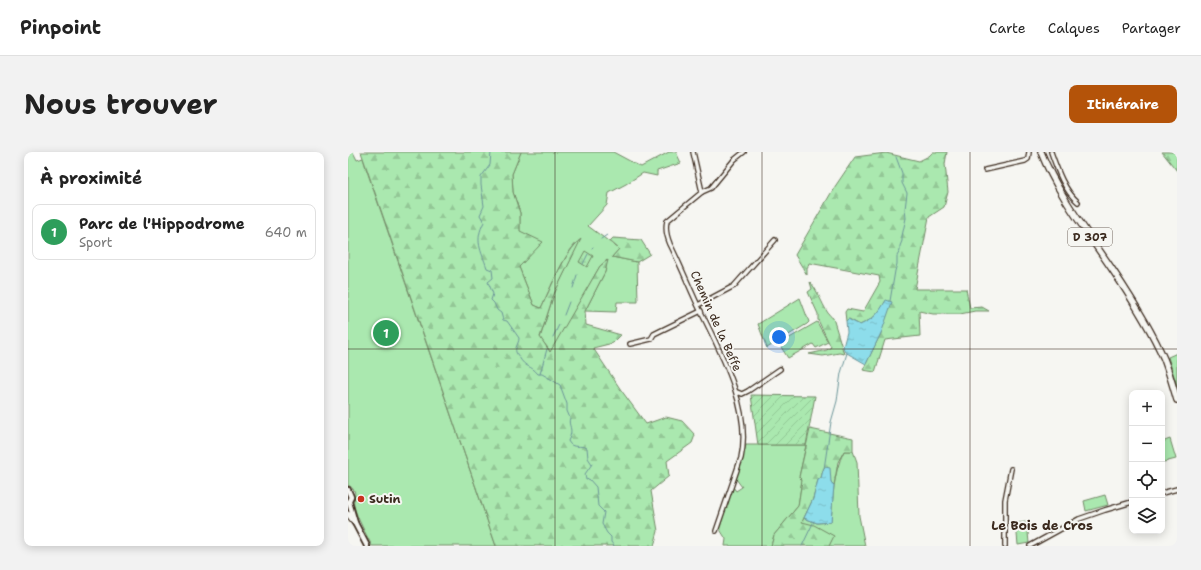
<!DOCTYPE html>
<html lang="fr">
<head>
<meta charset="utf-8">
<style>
  :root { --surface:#fff; --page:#f2f2f2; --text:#222; --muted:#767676; --line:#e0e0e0; --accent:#b45309 }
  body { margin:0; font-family:"Shantell Sans",sans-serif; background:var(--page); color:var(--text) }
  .controls { position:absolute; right:12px; bottom:12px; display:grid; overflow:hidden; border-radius:8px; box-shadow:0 2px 10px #0003 }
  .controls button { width:36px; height:36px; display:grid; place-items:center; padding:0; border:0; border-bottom:1px solid var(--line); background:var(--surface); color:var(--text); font:20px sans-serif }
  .you { position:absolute; left:431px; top:185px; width:14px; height:14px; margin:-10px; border:3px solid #fff; border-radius:50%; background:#1a73e8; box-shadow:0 0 0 6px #1a73e833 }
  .badge { display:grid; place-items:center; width:26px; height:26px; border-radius:50%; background:var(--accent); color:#fff; font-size:13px; font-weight:700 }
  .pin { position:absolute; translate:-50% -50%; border:2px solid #fff; box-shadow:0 1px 4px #0006 }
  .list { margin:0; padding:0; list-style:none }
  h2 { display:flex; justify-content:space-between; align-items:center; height:52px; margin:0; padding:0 16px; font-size:17px }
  h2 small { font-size:13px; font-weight:400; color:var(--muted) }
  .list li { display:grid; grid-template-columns:26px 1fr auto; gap:12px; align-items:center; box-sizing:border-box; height:56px; margin:0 8px 8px; padding:0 8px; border:1px solid var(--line); border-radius:8px }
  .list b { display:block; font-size:15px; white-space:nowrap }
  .list p { margin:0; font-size:13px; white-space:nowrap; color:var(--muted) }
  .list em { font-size:13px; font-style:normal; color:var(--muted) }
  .icon { flex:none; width:22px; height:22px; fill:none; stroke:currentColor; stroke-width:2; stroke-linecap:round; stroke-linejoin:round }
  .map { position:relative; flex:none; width:829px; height:394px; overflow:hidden; border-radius:8px }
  header { display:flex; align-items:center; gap:24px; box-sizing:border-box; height:56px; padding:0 20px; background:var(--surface); border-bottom:1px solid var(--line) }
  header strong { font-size:19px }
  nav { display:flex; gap:22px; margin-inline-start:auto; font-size:14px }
  .intro { display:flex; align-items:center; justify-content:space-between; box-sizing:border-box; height:96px; padding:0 24px }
  h1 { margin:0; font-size:28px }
  .button { padding:10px 18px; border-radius:8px; background:var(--accent); color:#fff; font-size:14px; font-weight:700 }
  main { display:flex; gap:24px; padding:0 24px }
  aside { flex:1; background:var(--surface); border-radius:8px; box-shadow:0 2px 10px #0003 }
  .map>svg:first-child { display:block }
</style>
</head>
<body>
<header>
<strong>Pinpoint</strong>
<nav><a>Carte</a><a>Calques</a><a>Partager</a></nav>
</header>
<div class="intro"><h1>Nous trouver</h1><a class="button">Itinéraire</a></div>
<main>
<aside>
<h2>À proximité<small></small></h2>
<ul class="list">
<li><span class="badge" style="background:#2e9e5b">1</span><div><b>Parc de l'Hippodrome</b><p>Sport</p></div><em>640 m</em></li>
</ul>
</aside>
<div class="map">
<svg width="829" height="394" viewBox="0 0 829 394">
  <defs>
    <pattern id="forest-firs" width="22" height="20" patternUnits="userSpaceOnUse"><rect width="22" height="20" fill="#aae8af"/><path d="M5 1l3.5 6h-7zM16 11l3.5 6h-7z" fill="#93c796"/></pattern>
    <pattern id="wetland-marsh" width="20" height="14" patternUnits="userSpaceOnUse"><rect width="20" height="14" fill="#aae8af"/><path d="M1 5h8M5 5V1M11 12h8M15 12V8" fill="none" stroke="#93c796"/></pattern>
    <pattern id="garden-furrows" width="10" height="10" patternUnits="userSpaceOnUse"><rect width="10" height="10" fill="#aae8af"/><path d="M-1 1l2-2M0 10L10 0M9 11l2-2" fill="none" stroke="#93c796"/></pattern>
    <pattern id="water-ripples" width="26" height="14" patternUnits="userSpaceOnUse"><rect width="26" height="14" fill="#8dddeb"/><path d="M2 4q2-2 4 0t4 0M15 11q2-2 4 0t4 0" fill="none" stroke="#7bbec9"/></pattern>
  </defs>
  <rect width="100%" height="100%" fill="#f6f6f2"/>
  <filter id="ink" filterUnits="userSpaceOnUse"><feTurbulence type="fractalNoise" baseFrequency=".025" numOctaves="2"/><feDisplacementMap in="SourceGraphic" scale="8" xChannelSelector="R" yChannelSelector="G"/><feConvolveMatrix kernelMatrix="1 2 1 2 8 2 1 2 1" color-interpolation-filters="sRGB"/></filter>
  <g filter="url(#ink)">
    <!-- grass -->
    <g fill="#aae8af" stroke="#728966">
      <path d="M0,0H5L9,8L15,6L18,16L148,394H24C19,384 8,364 6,354C4,344 12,340 0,333Z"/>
      <path d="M173,0H265L293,15L321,0H328L333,11L309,19V24L295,21L278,32L261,41L259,53L240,74L271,97L264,105L289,110L290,150H269L268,160L237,159L257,120L259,108L252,114L203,200L192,186L206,142L232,88C218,97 201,139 193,156L186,153L171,115L172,61L165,40L164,22Z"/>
      <polygon points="452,146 461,170 459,172 419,196 410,172"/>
      <polygon points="469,170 480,190 468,196 465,192 440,206 431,192"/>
      <polygon points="829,201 829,234 820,205"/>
      <polygon points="822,287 828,307 816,310 814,302 814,290"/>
      <polygon points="398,293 458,293 451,325 454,328 450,354 426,383 423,394 377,394 378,387 371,376 385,335 388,339 394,335 388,327"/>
      <path d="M496,299H505L509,310L511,364L517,394H481L485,384L453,371L456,366L469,371L483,370C485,346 485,321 496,299Z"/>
      <polygon points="757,343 760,353 738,359 736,349"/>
      <polygon points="679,370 681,391 670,393 668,371"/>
    </g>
    <!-- forest -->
    <g fill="url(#forest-firs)" stroke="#728966">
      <path d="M13,0H173L164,22L165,40L172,61V79L195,90L171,115L186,153L193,156C203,136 216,101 233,87L206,142L192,185L202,200L252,114L260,108L257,120L237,159L238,173L273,183L265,191L245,196L273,238L298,272L318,265L334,269L347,283L344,291L319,309L321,324L303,339L310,379L306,394H148Z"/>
      <path d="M585,0H599L597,12L600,40L596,55L581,65L567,137H618L622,156L634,155L641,159H627L612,162H585L571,159L572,184L537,188L527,220L515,218L534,179L538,149C530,162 527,166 512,173L501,167L498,169L497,160L499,157L515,160L532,130L531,124L461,111L459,117V123L447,103L486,36L507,5L538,1L571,9L581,4Z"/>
      <polygon points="814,0 829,0 829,19"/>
      <polygon points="265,86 293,88 302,102 289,110 264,105 271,97 262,89"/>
      <path d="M462,130C471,139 477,162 485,166L496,202L491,201L475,204L461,202L479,198L483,195L470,168V162L460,140L464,137Z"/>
      <polygon points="462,277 505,286 505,299 496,299 490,310 486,333 483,330 477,315 475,318 473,326 470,328 465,347 454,370 466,373 486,384 481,394 423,394 426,383 450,354 454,328 451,325"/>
    </g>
    <!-- wetland -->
    <polygon fill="url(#wetland-marsh)" stroke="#728966" points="237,99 245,104 239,115 231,110"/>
    <!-- garden -->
    <polygon fill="url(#garden-furrows)" stroke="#728966" points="403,243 467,244 458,293 410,293"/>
    <!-- water -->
    <g fill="url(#water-ripples)" stroke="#6c9599">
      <path d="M538,148L544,150L534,179L518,212L497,200L495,195L499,180L498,169L500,167L512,173C527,166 530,162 538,148Z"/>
      <polygon points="477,315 482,316 483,330 486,333 483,370 469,371 456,366 465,347 470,328 473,326 475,318"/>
    </g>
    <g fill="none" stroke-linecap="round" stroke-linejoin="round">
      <!-- stream -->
      <g stroke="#6c9599" stroke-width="1">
        <path d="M143,0L142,13L133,25V33L136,54L132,63L136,70C126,89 133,98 139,116L144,118L145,126L140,130L145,142L143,148L146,151L149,158L153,161L155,168L159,169L171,186C171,190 169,192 168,196C167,200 169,202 171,205C178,217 182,212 190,222H194L201,226L212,233L219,252V259L222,266C219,274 227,276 220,289C224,298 233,292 239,296L240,306L244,312L237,322L238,328L241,327L248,335L250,354L256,360L254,372L259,381L263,385V390L266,394"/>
        <polyline points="253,87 259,83"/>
        <polyline points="244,96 245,95"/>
        <polyline points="235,112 240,102"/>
        <polyline points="225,136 229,123"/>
        <polyline points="542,149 547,119 549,112 549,104 552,99 552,94 554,89 554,84 558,66 557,57 559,41 554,31 554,21 548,5"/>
        <polyline points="216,163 221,150"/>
        <polyline points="205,185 211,173"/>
        <polyline points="192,222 199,197"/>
        <polyline points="476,317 483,270 489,249 493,221 499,201"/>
        <polyline points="454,394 466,369"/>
      </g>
      <!-- minor casing -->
      <g stroke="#3b2a1e" stroke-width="6">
        <g id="minor">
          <polyline points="345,0 354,40"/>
          <path d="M703,0C709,17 716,38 730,50"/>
          <polyline points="637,18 677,9 680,7 681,0"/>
          <polyline points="350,153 386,134 427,88"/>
          <polyline points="282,192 303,187 306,182 312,179 353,159"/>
          <polyline points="389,240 394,242 400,239 432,217"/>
          <polyline points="814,341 829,337"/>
          <path d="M368,379L393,306C404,258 373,201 352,158C342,137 333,114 322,92C319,85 317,77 319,69L354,40L363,36L386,8L396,0"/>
          <polyline points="657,394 657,348 663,317"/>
          <polyline points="682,394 731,367 757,358 784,350"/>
        </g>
      </g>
      <!-- tertiary casing -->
      <g stroke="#3b2a1e" stroke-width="8">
        <g id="tertiary">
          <polyline points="0,338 3,345 0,351"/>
          <polyline points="1,350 7,371"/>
          <polyline points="0,362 7,371 19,394"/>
        </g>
      </g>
      <!-- primary casing -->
      <g stroke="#3b2a1e" stroke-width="8">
        <path id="primary" d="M693,0C710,43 740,81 766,120C784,147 803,177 816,207C821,220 825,234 829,248"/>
      </g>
      <!-- minor -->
      <use href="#minor" stroke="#f6f6f2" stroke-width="3.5"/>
      <!-- tertiary -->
      <use href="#tertiary" stroke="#f6f6f2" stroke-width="4.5"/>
      <!-- primary -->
      <use href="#primary" stroke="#f6f6f2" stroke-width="5.5"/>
    </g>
  </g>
  <!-- grid -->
  <path fill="none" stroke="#3b2a1e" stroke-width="1" stroke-opacity="0.55" d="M207,0V394M414,0V394M622,0V394M0,197H829"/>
  <!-- markers -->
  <circle fill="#c8321e" stroke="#f6f6f2" stroke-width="1.5" cx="13" cy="347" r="4"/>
  <g text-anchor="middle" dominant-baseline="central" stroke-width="4" stroke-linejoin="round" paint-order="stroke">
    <!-- shield labels -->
    <rect fill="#f6f6f2" stroke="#73675e" stroke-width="1" x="720" y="76" width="44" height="18" rx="3"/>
    <g font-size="11" font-weight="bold" fill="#3b2a1e">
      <text x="742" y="85">D 307</text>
    </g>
    <!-- street labels -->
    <g font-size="12" fill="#3b2a1e" stroke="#f6f6f2">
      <text transform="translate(368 169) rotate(66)">Chemin de la Beffe</text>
    </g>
    <!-- poi labels -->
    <g font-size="12" font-weight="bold" fill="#3b2a1e" stroke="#f6f6f2" text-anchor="start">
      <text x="21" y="347">Sutin</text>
    </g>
    <!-- neighbourhood labels -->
    <g font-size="13" font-weight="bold" fill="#3b2a1e" stroke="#f6f6f2">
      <text x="694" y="373">Le Bois de Cros</text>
    </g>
  </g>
</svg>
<div class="controls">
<button>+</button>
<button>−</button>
<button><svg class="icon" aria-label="locate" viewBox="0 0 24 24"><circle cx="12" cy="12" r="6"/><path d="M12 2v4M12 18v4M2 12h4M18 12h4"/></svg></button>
<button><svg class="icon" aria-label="layers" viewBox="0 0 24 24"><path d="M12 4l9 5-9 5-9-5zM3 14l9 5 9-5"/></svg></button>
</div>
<div class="you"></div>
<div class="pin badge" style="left:38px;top:181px;background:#2e9e5b">1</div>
</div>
</main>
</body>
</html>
